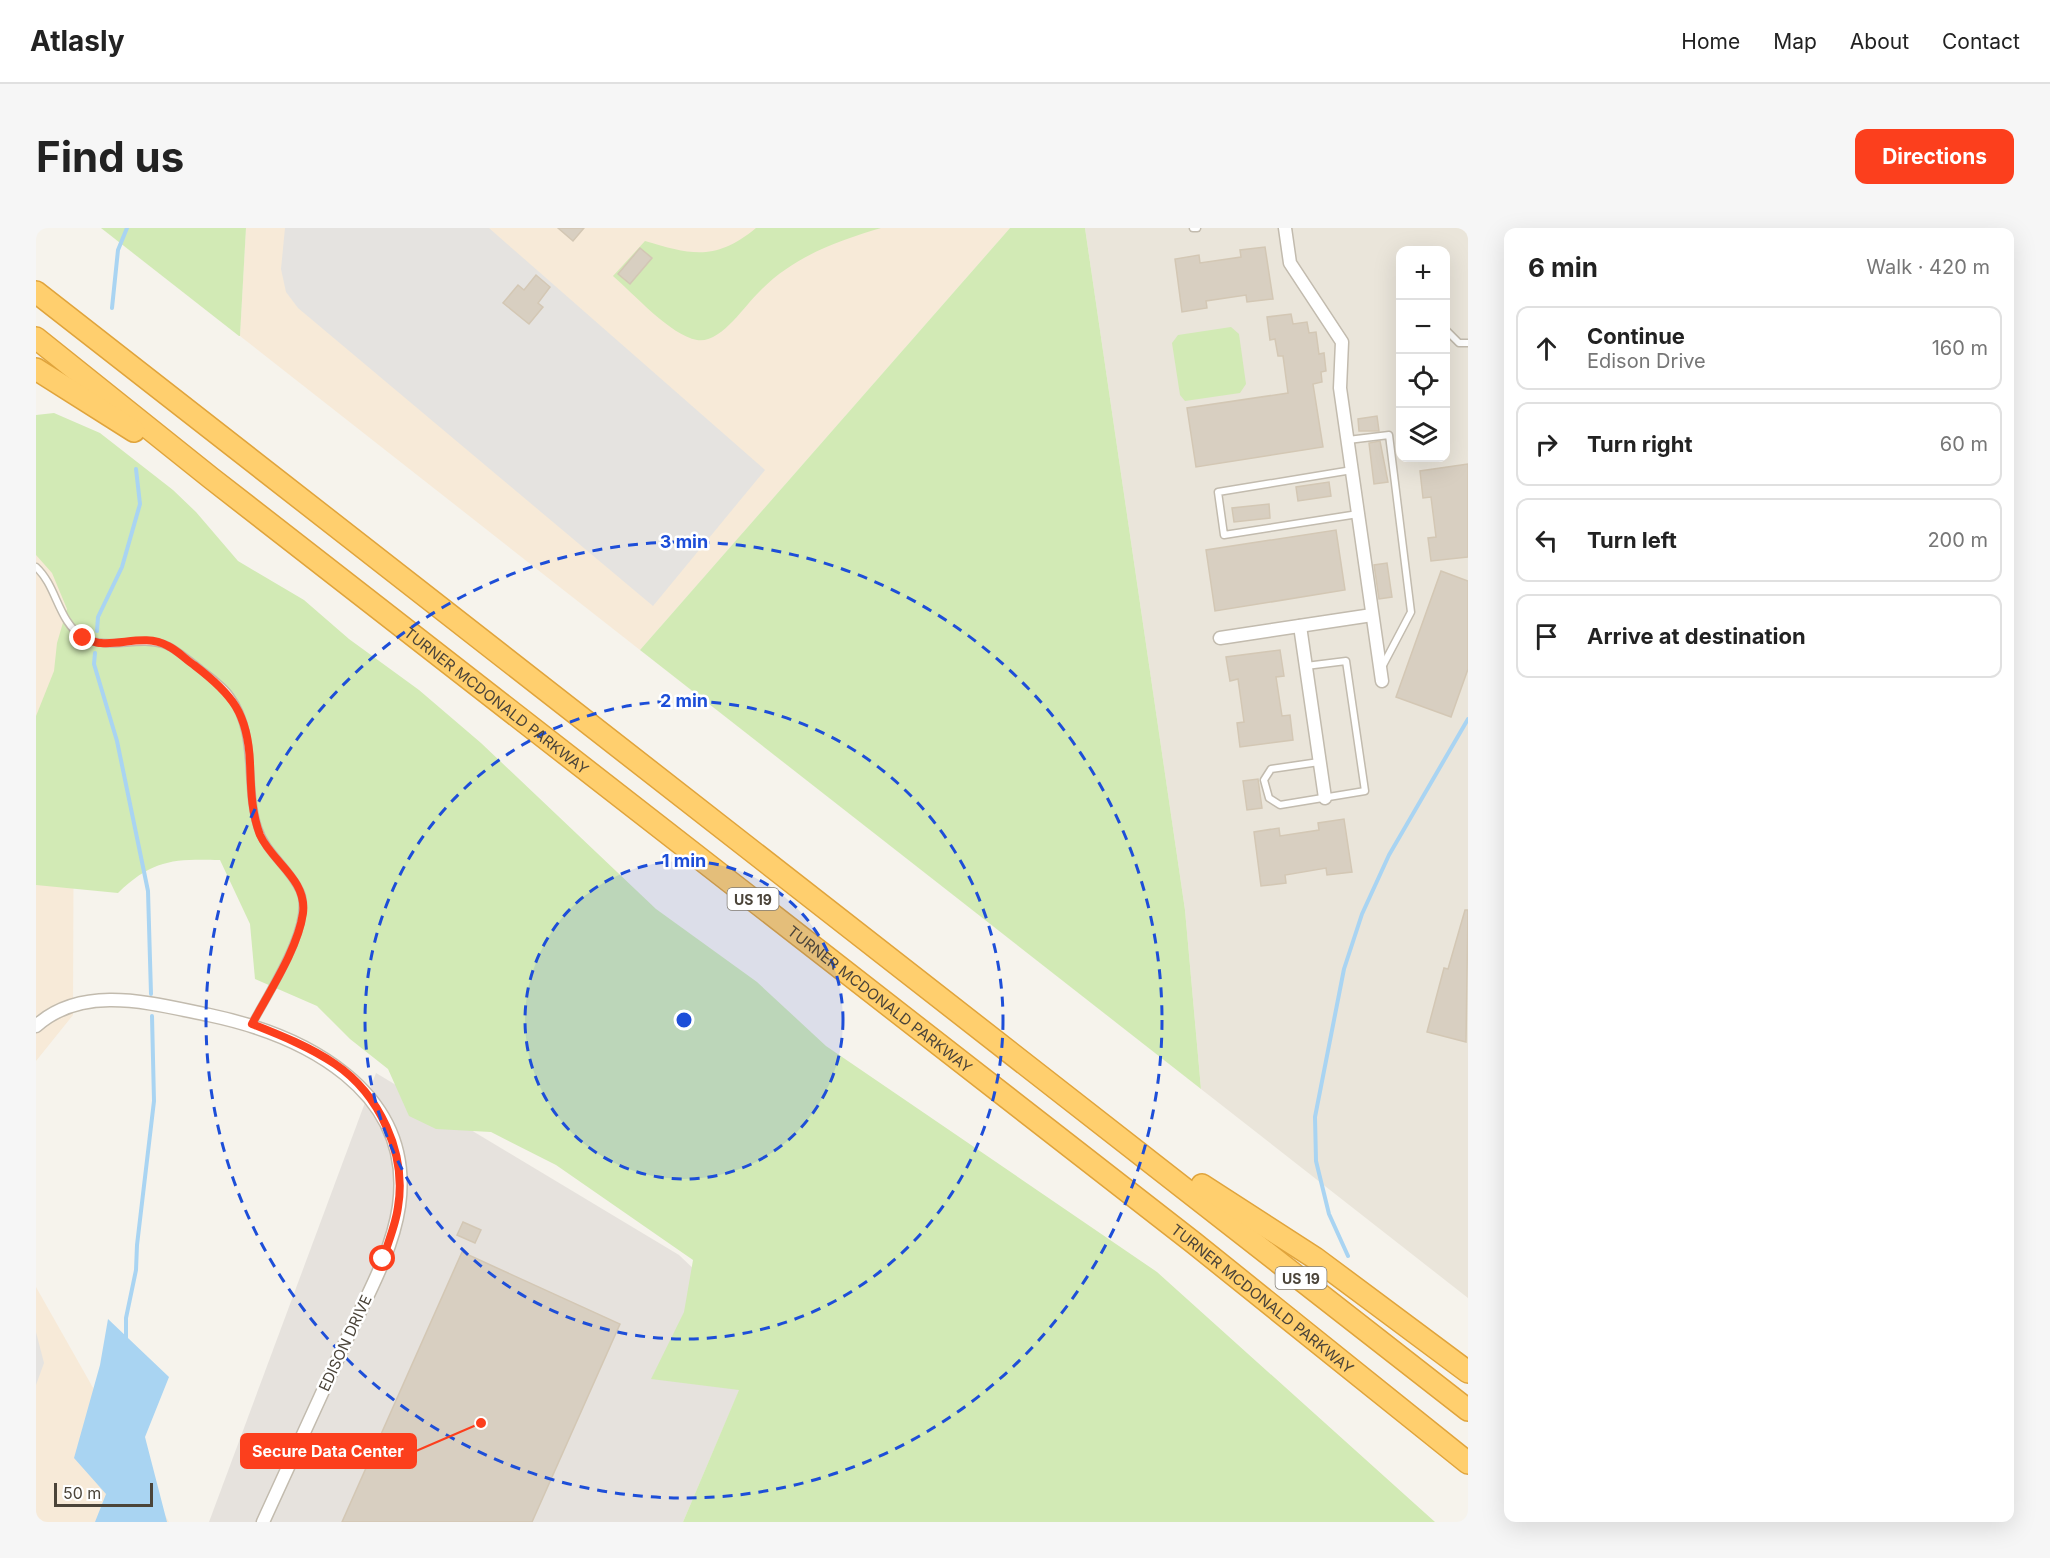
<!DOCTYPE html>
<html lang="en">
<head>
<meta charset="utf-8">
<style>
  :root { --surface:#fff; --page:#f6f6f6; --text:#222; --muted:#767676; --line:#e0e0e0; --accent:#fc3f1d }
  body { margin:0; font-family:Inter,sans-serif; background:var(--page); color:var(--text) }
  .controls { position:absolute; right:18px; top:18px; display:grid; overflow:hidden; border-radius:12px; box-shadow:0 6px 24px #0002 }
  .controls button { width:54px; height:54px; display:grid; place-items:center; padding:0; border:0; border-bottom:2px solid var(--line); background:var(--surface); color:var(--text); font:30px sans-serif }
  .scale { position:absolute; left:18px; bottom:15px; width:99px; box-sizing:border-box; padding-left:6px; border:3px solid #4b4439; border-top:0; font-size:16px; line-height:21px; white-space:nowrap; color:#4b4439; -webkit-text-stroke:4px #fff; paint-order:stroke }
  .stop { position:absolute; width:18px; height:18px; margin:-14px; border:4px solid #fc3f1d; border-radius:50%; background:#fff }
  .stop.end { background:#fc3f1d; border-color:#fff; box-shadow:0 2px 6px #0008 }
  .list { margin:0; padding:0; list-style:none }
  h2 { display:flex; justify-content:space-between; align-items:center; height:78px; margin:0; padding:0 24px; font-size:26px }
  h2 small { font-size:20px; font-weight:400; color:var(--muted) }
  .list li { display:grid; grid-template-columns:39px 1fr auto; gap:18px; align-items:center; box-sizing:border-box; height:84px; margin:0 12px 12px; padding:0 12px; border:2px solid var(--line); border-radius:12px }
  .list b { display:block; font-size:22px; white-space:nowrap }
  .list p { margin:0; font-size:20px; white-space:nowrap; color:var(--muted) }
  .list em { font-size:20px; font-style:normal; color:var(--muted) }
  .icon { flex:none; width:33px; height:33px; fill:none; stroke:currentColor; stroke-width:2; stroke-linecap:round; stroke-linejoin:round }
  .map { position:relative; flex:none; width:1432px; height:1294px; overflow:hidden; border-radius:12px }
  header { display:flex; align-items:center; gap:36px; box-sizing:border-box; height:84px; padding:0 30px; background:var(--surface); border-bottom:2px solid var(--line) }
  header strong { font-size:28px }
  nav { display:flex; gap:33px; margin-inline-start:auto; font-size:21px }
  .intro { display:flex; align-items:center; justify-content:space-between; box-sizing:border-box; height:144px; padding:0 36px }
  h1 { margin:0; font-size:42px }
  .button { padding:15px 27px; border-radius:12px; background:var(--accent); color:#fff; font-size:21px; font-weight:700 }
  main { display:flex; gap:36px; padding:0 36px }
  aside { flex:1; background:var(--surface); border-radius:12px; box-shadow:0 6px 24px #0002 }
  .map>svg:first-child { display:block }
</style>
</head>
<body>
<header>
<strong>Atlasly</strong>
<nav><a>Home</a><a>Map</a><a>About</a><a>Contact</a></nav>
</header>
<div class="intro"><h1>Find us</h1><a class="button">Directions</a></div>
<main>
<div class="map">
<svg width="1432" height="1294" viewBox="0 0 1432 1294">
  <rect width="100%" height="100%" fill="#f6f3ec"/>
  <!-- residential -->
  <path fill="#eae5da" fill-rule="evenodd" d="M1049,0H1432V1070L1165,861L1149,682ZM1364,22H1410V230H1364Z"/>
  <!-- commercial -->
  <g fill="#f7ead8">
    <polygon points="210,0 974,0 604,422 204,108"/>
    <polygon points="0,261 124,357 38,511 37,787 0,833"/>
    <polygon points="0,1059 133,1294 0,1294"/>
  </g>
  <!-- industrial -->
  <polygon fill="#e6e2dd" points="340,845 643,1027 727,1107 647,1294 173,1294"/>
  <!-- green -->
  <g fill="#d2eab5">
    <polygon points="65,0 210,0 204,108 203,108"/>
    <path d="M720,0H845C801,13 757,29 724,63C708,78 685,116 661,112C634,107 598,66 577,48L609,13C656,27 680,33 720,0Z"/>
    <polygon points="974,0 1049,0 1149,682 1165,861 604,422"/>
    <polygon points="1195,99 1203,106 1210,156 1204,165 1149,173 1144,167 1136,115 1142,107"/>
    <path d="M18,185L64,205L137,262L160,284L202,333L268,372L313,411L383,462L445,515L620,681L721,754L790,818L1121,1044L1399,1294H647L703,1162L615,1151L648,1084L657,1032L520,937L455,904L400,901L373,888L352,841L314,811L281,778L219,751L214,696L184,632C138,631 117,631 82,665L0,657V488L18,443L21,415L31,381L16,345L0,327V187Z"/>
  </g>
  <!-- parking -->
  <g fill="#e5e3e0">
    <polygon points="249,0 453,0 729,242 617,378 262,80 250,64 245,41"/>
    <polygon points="0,1104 8,1135 0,1157"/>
  </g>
  <!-- water -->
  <polygon fill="#a9d4f2" points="72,1091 133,1149 109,1209 131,1294 59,1294 70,1266 38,1230 64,1137"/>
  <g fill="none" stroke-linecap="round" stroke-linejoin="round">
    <!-- stream -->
    <g stroke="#a9d4f2" stroke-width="4">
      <polyline points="76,80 82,22 91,0"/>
      <polyline points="61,403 62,389 86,339 104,276 100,241"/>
      <polyline points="59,425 58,436 81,513 112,663 115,766"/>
      <polyline points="1312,1028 1293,986 1280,933 1279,889 1308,741 1326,686 1353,627 1432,491"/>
      <polyline points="90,1112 90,1090 100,1042 101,1017 118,873 116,788"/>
    </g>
  </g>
  <!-- building -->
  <g fill="#d8cfc1" stroke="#d3c7b4" stroke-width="1.5">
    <polygon points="522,0 548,0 537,13"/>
    <polygon points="1229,19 1237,71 1211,74 1210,67 1170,73 1171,80 1146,84 1139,31 1163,27 1164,35 1205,29 1204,22"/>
    <polygon points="604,20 616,30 594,56 582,46"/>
    <polygon points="500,47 514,59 502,75 507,79 493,96 467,75 482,57 488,62"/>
    <polygon points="1255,86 1257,96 1271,94 1273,105 1280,104 1283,126 1288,125 1290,143 1285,144 1286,154 1277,156 1287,219 1160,239 1151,180 1252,165 1247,128 1242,128 1239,111 1234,112 1231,89"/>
    <polygon points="1341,188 1343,203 1323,203 1322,191"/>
    <polygon points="1344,213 1352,254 1338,256 1333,215"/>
    <polygon points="1432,236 1432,329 1395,333 1392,310 1400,309 1395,269 1387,270 1384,243"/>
    <polygon points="1293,254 1295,268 1262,273 1260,259"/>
    <polygon points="1233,276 1234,290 1198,294 1196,280"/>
    <polygon points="1300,302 1309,362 1179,383 1170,322"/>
    <polygon points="1351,335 1356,369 1343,371 1338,337"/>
    <polygon points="1405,343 1432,353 1432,441 1415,489 1360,469"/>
    <polygon points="1244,422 1248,448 1240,449 1246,488 1254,487 1257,512 1204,519 1201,495 1208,494 1202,451 1194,453 1190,429"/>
    <polygon points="1222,551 1226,580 1211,582 1207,553"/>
    <polygon points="1308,591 1316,644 1291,647 1290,640 1249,647 1250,655 1225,658 1218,604 1243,600 1244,608 1283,602 1282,595"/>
    <polygon points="1429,682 1432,682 1430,814 1391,804 1408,740 1412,741"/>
    <polygon points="427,994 445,1002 439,1015 421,1007"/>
    <polygon points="426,1024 584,1096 496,1294 306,1294"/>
  </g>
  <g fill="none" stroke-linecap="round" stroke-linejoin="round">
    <!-- service casing -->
    <g stroke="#c2bbae" stroke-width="9">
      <g id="service">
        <polyline points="1157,0 1161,0"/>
        <polyline points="1410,102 1423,115 1432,115"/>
        <polyline points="1312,212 1353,207 1375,384 1345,441"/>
        <polyline points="1316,242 1182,264 1188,307 1322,286"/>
        <path d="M0,339C21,358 22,394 47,409C70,423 101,408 127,416C140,420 153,433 164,441C174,449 187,458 194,468C222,506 208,557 222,600C230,625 253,639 264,663C279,695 231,767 216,796"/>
        <polyline points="1270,438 1310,433 1329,563 1244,577 1233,570 1228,552 1235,541 1283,534"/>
      </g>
    </g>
    <!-- minor casing -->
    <g stroke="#c2bbae" stroke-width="15">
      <g id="minor">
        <polyline points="1249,0 1254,35 1306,114 1304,160 1346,453"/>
        <polyline points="1264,398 1289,570"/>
        <polyline points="1184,410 1336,387"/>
        <path d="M0,798C48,755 117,776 173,787C268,807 379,862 363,978C356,1026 328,1073 308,1117C281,1176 254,1235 227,1294"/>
      </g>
    </g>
    <!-- motorway casing -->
    <g stroke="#e0a43c" stroke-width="24">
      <g id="motorway">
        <polyline points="0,64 1432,1182"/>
        <path id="s1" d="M0,110L175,250L1158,1015L1432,1235"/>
        <polyline points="0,141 98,203"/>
        <polyline points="1166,957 1279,1030 1432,1144"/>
      </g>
    </g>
    <!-- service -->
    <use href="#service" stroke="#fff" stroke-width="6"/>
    <!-- minor -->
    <use href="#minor" stroke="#fff" stroke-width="12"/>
    <!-- motorway -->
    <use href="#motorway" stroke="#ffcf6e" stroke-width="21"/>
  </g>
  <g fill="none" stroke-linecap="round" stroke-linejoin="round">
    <!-- route -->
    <path stroke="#fc3f1d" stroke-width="8" d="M47,410C53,411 59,415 65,415C87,417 110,406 132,418C141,422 149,431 158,437C196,466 212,485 214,535C215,559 215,584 224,607C236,634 271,651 267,685C262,721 233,764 216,796C244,807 274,819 299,836C343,866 371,925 362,979C360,996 352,1014 347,1031"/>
  </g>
  <!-- distance rings -->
  <circle cx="648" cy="792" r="159" fill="#1d4ed8" fill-opacity=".12"/>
  <g fill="none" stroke="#1d4ed8" stroke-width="3" stroke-dasharray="10 8">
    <circle cx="648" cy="792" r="159"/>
    <circle cx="648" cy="792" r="319"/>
    <circle cx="648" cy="792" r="478"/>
  </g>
  <g text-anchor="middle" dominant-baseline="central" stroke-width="5" stroke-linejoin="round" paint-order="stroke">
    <!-- shield labels -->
    <g fill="#fff" stroke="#817c74" stroke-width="1.5">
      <rect x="691.5" y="660" width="51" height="22" rx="4.5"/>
      <rect x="1239.5" y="1039" width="51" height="22" rx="4.5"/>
    </g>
    <g font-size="14" font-weight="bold" fill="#4b4439">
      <text x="717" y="671">US 19</text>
      <text x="1265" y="1050">US 19</text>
    </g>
    <!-- street labels -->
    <g font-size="15" fill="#4b4439" stroke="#fff">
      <text stroke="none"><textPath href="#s1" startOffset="586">TURNER MCDONALD PARKWAY</textPath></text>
      <text stroke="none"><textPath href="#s1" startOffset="1072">TURNER MCDONALD PARKWAY</textPath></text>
      <text stroke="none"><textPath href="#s1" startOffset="1558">TURNER MCDONALD PARKWAY</textPath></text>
      <text transform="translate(309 1115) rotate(-65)">EDISON DRIVE</text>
    </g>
  </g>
  <circle cx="648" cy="792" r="9" fill="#1d4ed8" stroke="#fff" stroke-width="3"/>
  <g font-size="18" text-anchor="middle" font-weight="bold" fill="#1d4ed8" stroke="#fff" stroke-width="5" stroke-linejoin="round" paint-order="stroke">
    <text x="648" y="320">3 min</text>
    <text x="648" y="479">2 min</text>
    <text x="648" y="639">1 min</text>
  </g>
  <!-- callouts -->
  <path fill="none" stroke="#fc3f1d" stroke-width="2" d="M445 1195L380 1223"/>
  <circle fill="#fc3f1d" stroke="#fff" stroke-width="2" cx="445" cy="1195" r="6"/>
  <rect fill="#fc3f1d" stroke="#fc3f1d" stroke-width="2" x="205" y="1206" width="175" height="34" rx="6"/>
  <g font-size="16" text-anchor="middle" font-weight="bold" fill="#fff">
    <text x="292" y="1229">Secure Data Center</text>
  </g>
</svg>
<div class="controls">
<button>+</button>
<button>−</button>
<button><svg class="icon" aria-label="locate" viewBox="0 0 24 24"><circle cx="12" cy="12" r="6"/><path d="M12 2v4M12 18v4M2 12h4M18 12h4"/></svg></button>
<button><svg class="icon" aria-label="layers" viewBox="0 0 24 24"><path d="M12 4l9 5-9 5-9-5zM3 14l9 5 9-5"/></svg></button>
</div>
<div class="scale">50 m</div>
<div class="stop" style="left:347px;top:1031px"></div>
<div class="stop end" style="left:47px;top:410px"></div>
</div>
<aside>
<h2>6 min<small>Walk · 420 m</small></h2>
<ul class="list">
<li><svg class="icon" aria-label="ahead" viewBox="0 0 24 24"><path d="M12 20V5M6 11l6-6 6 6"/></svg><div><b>Continue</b><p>Edison Drive</p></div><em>160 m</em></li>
<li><svg class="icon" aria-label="right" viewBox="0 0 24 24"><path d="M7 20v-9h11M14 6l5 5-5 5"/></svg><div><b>Turn right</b></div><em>60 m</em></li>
<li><svg class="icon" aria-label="left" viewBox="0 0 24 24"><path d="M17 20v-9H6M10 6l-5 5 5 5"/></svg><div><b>Turn left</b></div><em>200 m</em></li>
<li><svg class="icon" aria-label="arrive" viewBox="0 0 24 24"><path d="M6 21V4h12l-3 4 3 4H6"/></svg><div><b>Arrive at destination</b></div></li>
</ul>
</aside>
</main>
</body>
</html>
